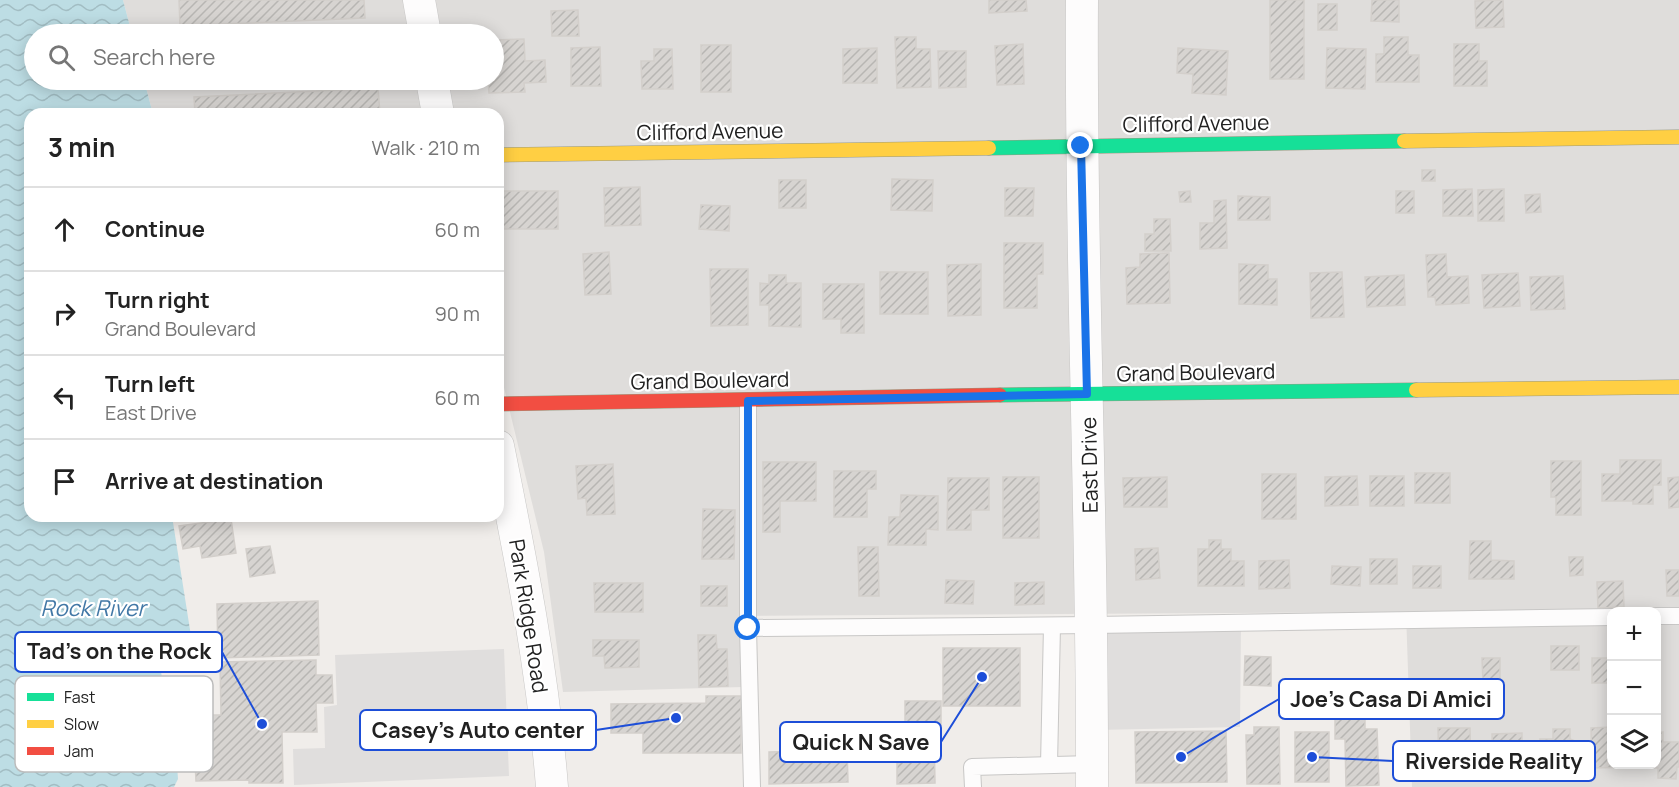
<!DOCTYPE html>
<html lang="en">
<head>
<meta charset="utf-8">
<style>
  :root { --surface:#fff; --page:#f2f2f2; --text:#222; --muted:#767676; --line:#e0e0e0 }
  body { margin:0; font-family:Manrope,sans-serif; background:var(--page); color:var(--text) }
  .controls { position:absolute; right:18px; bottom:18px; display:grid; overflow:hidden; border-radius:12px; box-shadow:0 3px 15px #0003 }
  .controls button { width:54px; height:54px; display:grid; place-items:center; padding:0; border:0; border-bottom:2px solid var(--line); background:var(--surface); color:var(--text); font:30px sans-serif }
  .stop { position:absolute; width:18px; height:18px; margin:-14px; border:4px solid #1a73e8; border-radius:50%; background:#fff }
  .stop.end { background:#1a73e8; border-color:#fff; box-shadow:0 2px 6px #0008 }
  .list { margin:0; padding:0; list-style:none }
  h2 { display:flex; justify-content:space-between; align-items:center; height:78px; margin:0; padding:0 24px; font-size:26px }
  h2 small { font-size:20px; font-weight:400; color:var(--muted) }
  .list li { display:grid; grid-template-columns:39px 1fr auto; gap:18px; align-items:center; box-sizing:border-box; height:84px; padding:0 24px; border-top:2px solid var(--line) }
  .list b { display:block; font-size:22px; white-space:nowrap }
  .list p { margin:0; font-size:20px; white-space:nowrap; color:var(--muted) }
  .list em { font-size:20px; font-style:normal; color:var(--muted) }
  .icon { flex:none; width:33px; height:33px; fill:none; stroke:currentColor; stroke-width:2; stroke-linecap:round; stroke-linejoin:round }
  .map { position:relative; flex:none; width:1679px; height:787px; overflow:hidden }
  .search { position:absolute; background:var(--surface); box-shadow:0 3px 15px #0003; left:24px; top:24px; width:480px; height:66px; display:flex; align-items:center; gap:15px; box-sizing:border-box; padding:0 21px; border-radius:33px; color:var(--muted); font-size:22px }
  .panel { position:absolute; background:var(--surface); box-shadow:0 3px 15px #0003; left:24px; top:108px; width:480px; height:414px; border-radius:18px }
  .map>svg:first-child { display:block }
</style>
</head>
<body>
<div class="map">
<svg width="1679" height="787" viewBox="0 0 1679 787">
  <defs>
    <pattern id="water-waves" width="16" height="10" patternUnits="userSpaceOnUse" patternTransform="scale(1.5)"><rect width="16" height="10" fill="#bddde4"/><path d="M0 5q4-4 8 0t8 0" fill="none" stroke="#a2bdc3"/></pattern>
    <pattern id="building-hatch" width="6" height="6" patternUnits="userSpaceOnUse" patternTransform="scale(1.5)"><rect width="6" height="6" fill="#d7d4d1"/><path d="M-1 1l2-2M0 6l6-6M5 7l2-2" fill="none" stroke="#b8b6b3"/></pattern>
  </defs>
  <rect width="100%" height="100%" fill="#f0edea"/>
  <!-- residential -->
  <path fill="#dfdddb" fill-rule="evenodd" d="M123,0H1679V787H1412L1406,612L741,616L743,687L563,692L544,552L498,363V114H153L144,80H494V34H132ZM1612,612H1656V764H1612Z"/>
  <!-- parking -->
  <g fill="#e0dedd">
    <polygon points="1241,626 1240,727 1097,730 1098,630"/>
    <polygon points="504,649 509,776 294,785 293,749 325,748 324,707 337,705 335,655"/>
  </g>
  <!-- water -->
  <polygon fill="url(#water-waves)" points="0,0 123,0 132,34 34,34 34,80 144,80 153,114 30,114 30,516 172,516 194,655 161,672 176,750 178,779 174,787 0,787"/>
  <!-- building -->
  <g fill="url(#building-hatch)" stroke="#d3cfcb" stroke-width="1.5">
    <polygon points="179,0 364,0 365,18 180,26"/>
    <polygon points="989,0 1026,0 1027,11 989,13"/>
    <rect x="1270" y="0" width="34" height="79"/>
    <polygon points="1372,0 1399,0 1399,22 1371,21"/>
    <polygon points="1503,0 1504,27 1476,28 1475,1"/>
    <rect x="1318" y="4" width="19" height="26"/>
    <polygon points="578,10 579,36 552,36 551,11"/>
    <polygon points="895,37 916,37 916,49 930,49 931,87 897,88"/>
    <polygon points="1384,37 1408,37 1408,55 1419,55 1419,82 1376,82 1376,54 1384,54"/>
    <polygon points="524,39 525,61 545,60 546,82 524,83 525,92 489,93 488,80 494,80 494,40"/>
    <polygon points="1023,44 1024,84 997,85 995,46"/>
    <polygon points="1454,44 1479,44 1479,61 1487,61 1487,86 1454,86"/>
    <rect x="701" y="45" width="30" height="47"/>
    <polygon points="600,47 601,86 571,86 571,48"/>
    <polygon points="877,48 877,83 843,83 843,49"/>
    <polygon points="1178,48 1228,51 1226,95 1192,93 1193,74 1177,73"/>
    <polygon points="1327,48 1366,49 1365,89 1326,88"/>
    <polygon points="654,49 672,49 673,89 642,89 641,61 654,61"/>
    <polygon points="938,51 966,51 966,87 939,88"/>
    <polygon points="378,88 380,114 195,114 194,97"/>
    <rect x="1422" y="170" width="13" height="11"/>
    <polygon points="892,179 933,180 932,211 891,210"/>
    <rect x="779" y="180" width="27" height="28"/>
    <polygon points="640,187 641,225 605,226 604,188"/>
    <polygon points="1005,188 1034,188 1033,216 1005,216"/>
    <polygon points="1472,189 1473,216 1443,216 1443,190"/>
    <polygon points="1504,189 1504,221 1478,221 1478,190"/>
    <rect x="502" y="191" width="56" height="38"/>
    <polygon points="1190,191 1191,202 1180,202 1179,192"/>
    <rect x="1396" y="191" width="18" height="22"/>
    <polygon points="1540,194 1541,212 1526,213 1525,195"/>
    <polygon points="1238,196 1270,197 1270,220 1238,220"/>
    <polygon points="1226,200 1227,248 1200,249 1200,223 1214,223 1214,201"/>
    <polygon points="701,205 730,206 729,231 699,229"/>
    <polygon points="1154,219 1170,219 1171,251 1145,251 1145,234 1154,234"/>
    <polygon points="1004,243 1043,243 1043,274 1037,274 1037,308 1004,308"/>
    <polygon points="609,252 611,294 585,295 583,254"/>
    <polygon points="1169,253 1170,303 1127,304 1126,268 1140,267 1140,254"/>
    <polygon points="1446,254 1447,277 1468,276 1469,303 1436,305 1435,297 1428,297 1426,255"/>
    <polygon points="981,264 981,315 948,316 947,265"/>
    <polygon points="1239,264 1268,265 1268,279 1277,279 1277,305 1239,304"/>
    <polygon points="710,269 748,269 748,325 711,326"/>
    <rect x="880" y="272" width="48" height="42"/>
    <polygon points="1342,272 1344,317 1311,318 1310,273"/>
    <polygon points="1518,273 1520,306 1484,308 1482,275"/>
    <polygon points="769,275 786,275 786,283 801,283 801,327 769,326 769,305 760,305 760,283 769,284"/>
    <polygon points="1404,275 1405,305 1367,307 1365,277"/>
    <polygon points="1563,276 1565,309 1531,310 1530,277"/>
    <polygon points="823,284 864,284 864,333 841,333 841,319 823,319"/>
    <polygon points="1620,460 1661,460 1661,485 1653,485 1653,504 1633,504 1633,501 1602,501 1602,474 1620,474"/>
    <polygon points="1551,461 1581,461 1581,515 1556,515 1556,497 1551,497"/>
    <polygon points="763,462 816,462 816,501 780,501 780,532 763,532"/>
    <polygon points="613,464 615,514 587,515 586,498 578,499 576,466"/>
    <polygon points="834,471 876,471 876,489 867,489 867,517 834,517"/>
    <rect x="1415" y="473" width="35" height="30"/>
    <rect x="1262" y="474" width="34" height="45"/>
    <polygon points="1357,476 1358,505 1325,506 1325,477"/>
    <rect x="1370" y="476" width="34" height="30"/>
    <rect x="1003" y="477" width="36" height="61"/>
    <polygon points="1167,477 1167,507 1124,507 1123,478"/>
    <polygon points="1679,477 1679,507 1669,508 1668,478"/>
    <polygon points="948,478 989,478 989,510 971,510 971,530 947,530"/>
    <polygon points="901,495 938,496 938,530 926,529 926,545 888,545 889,517 900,517"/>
    <polygon points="703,509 735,510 734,559 702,559"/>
    <polygon points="231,519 236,553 202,558 200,546 183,549 179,526"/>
    <polygon points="1209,540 1221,540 1221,549 1231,549 1231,561 1244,561 1244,586 1198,586 1198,549 1209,549"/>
    <polygon points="1470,541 1491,541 1491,560 1514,561 1514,579 1469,579"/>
    <polygon points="270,546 275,573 250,577 246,549"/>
    <polygon points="858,547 878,547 879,596 859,596"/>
    <polygon points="1158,548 1160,578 1136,580 1135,549"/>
    <polygon points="1569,557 1583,557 1583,575 1570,576"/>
    <rect x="1370" y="559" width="27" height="25"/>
    <polygon points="1289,560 1290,588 1259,589 1259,561"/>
    <polygon points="1332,566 1361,567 1360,586 1331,584"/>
    <rect x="1413" y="566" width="28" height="22"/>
    <polygon points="1666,570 1679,570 1679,596 1667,596"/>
    <polygon points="946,580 974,581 973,604 945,603"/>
    <polygon points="1623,581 1624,607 1598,608 1597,582"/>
    <polygon points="1044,582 1044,604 1015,605 1015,583"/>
    <polygon points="594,583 643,583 643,612 595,612"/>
    <rect x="701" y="586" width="26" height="20"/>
    <polygon points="318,601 319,655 218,658 217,604"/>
    <polygon points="698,635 716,635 717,649 727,649 728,686 699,687"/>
    <polygon points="593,640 639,640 639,667 605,668 604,656 593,656"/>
    <rect x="1551" y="646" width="28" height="24"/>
    <rect x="943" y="648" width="77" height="58"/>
    <polygon points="1245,656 1271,657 1271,686 1244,685"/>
    <polygon points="1482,658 1500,658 1500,683 1483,683"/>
    <rect x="1592" y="658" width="20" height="25"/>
    <polygon points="316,660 316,675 332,675 333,703 316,703 317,732 282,732 283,783 249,783 249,780 196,781 195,761 208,761 208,715 221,715 220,662"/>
    <polygon points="706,696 741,696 741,753 643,753 643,733 611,733 611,704 706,703"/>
    <polygon points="905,701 941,701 941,733 934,734 935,783 897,784 897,734 905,734"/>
    <polygon points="1335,711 1365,711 1365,729 1377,729 1379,785 1346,786 1345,739 1335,739"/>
    <polygon points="1254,727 1279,727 1280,784 1247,784 1246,735 1254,735"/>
    <polygon points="1612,727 1612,764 1633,764 1633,767 1592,768 1591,728"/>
    <polygon points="1438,728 1470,728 1471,773 1463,773 1463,780 1445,780 1445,771 1439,771"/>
    <polygon points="1553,729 1570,729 1570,739 1575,741 1576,770 1541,771 1540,739 1553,739"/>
    <polygon points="1226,731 1227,782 1136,783 1135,732"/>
    <rect x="1295" y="732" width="34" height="50"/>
    <polygon points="1656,732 1663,732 1663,742 1679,742 1679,767 1677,767 1676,779 1658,778 1658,768 1643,767 1643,764 1656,764"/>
    <polygon points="1522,733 1522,768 1493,768 1492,734"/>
    <polygon points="847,750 848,782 769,784 769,752"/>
  </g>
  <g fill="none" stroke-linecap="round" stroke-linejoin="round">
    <!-- lane casing -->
    <g stroke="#c8c7c6" stroke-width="18">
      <g id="lane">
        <polyline points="748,401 748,628 752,787"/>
        <polyline points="1656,616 1679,616"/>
        <polyline points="748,628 1093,625 1612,617"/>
        <polyline points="1049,765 1052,626"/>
        <polyline points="973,787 972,767 1092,764"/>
      </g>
    </g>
    <!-- street casing -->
    <g stroke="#c8c7c6" stroke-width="33">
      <g id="street">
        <polyline points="419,0 425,34"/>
        <path d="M1082,0C1080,262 1093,525 1092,787"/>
        <polyline points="432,80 438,114"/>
        <path d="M498,446C521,560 543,671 552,787"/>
      </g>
    </g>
    <!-- fast casing -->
    <g stroke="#9a9a80" stroke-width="15">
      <g id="fast">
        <polyline points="989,148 1404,141"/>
        <polyline points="1000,395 1416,390"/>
      </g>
    </g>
    <!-- slow casing -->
    <g stroke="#9a9a80" stroke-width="15">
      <g id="slow">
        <polyline points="1404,141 1679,137"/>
        <polyline points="498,155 989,148"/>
        <polyline points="1416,390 1679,387"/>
      </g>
    </g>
    <!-- jam casing -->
    <g stroke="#9a9a80" stroke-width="15">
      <polyline id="jam" points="498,404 1000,395"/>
    </g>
    <!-- lane -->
    <use href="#lane" stroke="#fdfcfc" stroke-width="16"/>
    <!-- street -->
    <use href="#street" stroke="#fdfcfc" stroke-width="32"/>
    <!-- fast -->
    <use href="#fast" stroke="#16e098" stroke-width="14"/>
    <!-- slow -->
    <use href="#slow" stroke="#ffcf43" stroke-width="14"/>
    <!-- jam -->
    <use href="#jam" stroke="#f24e42" stroke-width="14"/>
  </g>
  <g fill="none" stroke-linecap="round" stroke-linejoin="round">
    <!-- route -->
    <polyline stroke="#1a73e8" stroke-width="8" points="748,628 748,401 1087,394 1081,146"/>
  </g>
  <g text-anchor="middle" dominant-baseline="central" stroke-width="4.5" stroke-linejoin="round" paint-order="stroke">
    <!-- street labels -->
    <g font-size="21" fill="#212121" stroke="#fff">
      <text transform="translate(1196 123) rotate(-1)">Clifford Avenue</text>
      <text transform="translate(710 131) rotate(-1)">Clifford Avenue</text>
      <text transform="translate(1196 372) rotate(-1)">Grand Boulevard</text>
      <text transform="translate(710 380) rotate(-1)">Grand Boulevard</text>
      <text transform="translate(1089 465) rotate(-91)">East Drive</text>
      <text transform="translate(529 616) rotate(81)">Park Ridge Road</text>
    </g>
    <!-- water labels -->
    <g font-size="22" font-style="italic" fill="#4278a6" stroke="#fff">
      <text x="93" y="608">Rock River</text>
    </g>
  </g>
  <!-- legend -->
  <rect x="15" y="676" width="198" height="96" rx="9" fill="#fff" stroke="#bcbcbc" stroke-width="1.5"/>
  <rect x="27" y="693" width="27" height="8" fill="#16e098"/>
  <rect x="27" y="720" width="27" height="8" fill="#ffcf43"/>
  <rect x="27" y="747" width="27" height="8" fill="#f24e42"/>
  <g font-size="16" fill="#212121">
    <text x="64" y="703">Fast</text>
    <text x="64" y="730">Slow</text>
    <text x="64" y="757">Jam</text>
  </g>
  <!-- callouts -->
  <path fill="none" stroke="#1d4ed8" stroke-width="2" d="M262 724L222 652M1181 757L1279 699M676 718L596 730M982 677L941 742M1312 757L1393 761"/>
  <g fill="#1d4ed8" stroke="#fff" stroke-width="2">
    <circle cx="262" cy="724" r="6"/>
    <circle cx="1181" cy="757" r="6"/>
    <circle cx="676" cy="718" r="6"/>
    <circle cx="982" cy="677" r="6"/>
    <circle cx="1312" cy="757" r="6"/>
  </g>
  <g fill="#fff" stroke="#1d4ed8" stroke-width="2">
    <rect x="15" y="632" width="207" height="40" rx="6"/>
    <rect x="1279" y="679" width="225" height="40" rx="6"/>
    <rect x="360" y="710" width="236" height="40" rx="6"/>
    <rect x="780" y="722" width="161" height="40" rx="6"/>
    <rect x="1393" y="741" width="202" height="40" rx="6"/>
  </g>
  <g font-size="22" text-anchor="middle" font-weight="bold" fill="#212121">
    <text x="119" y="659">Tad's on the Rock</text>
    <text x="1391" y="707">Joe's Casa Di Amici</text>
    <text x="478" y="738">Casey's Auto center</text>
    <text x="861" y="750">Quick N Save</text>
    <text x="1494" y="769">Riverside Reality</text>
  </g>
</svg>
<div class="controls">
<button>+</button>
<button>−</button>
<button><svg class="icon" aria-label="layers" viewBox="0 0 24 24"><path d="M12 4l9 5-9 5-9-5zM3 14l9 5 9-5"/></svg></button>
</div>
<div class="stop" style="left:748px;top:628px"></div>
<div class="stop end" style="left:1081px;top:146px"></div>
<div class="search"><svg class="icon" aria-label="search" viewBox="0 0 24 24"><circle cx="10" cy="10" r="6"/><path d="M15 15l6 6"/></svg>Search here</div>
<section class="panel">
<h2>3 min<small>Walk · 210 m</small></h2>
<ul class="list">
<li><svg class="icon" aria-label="ahead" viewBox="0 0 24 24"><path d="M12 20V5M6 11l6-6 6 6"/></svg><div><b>Continue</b></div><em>60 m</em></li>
<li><svg class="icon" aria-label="right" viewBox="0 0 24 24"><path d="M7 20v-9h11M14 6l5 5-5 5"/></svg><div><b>Turn right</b><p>Grand Boulevard</p></div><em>90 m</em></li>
<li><svg class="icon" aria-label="left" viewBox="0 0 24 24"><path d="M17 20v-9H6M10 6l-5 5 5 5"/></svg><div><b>Turn left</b><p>East Drive</p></div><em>60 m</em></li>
<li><svg class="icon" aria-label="arrive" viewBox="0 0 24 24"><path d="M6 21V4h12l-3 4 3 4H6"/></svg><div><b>Arrive at destination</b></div></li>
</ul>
</section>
</div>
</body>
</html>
